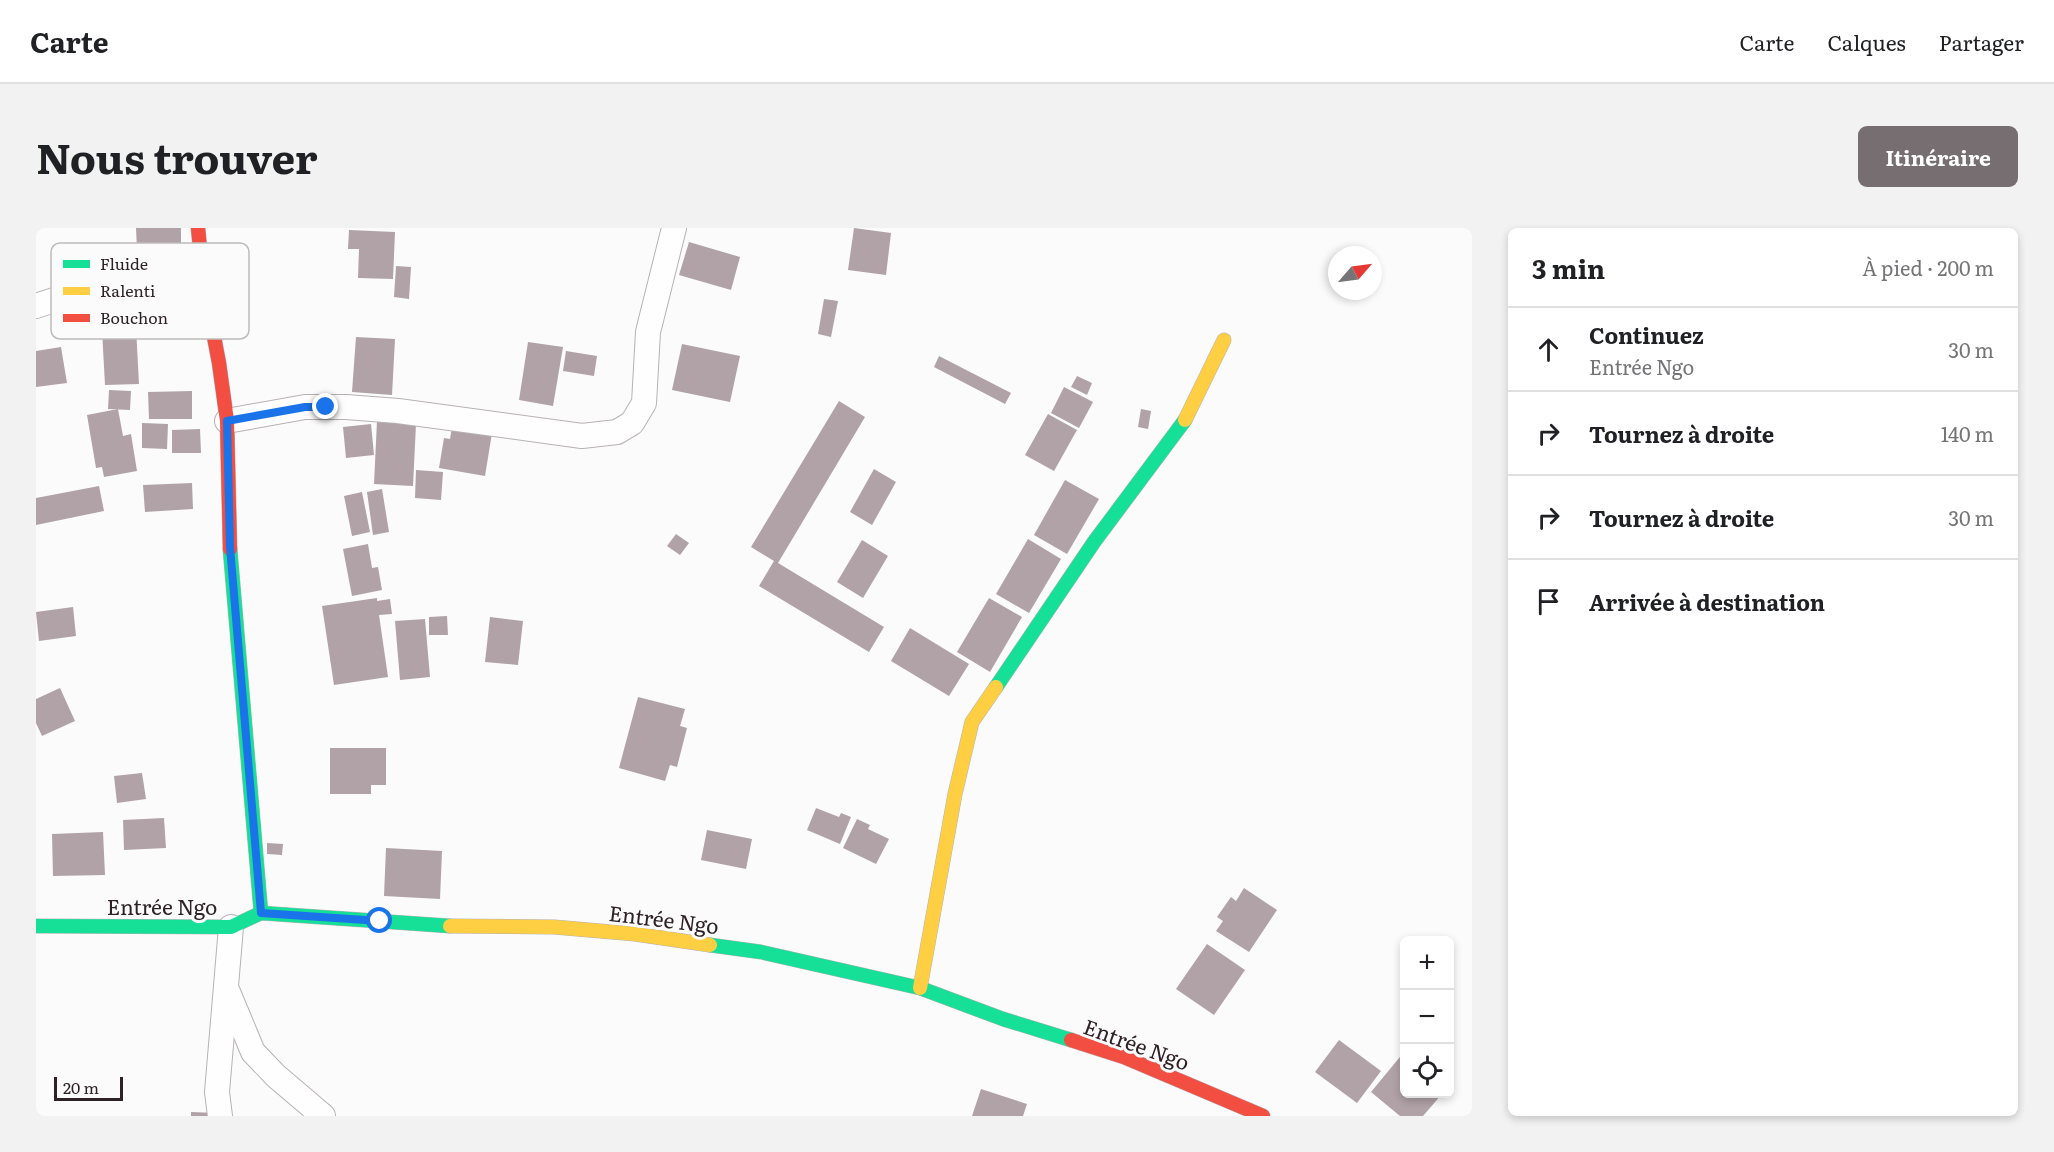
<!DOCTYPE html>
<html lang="fr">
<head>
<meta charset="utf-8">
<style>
  :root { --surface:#fff; --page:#f2f2f2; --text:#202124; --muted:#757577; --line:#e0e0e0; --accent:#766e71 }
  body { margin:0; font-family:Literata,serif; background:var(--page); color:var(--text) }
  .controls { position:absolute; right:18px; bottom:18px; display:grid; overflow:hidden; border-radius:9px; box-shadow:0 3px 9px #0003 }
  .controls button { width:54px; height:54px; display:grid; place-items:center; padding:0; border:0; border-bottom:2px solid var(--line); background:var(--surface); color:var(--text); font:30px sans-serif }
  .compass { position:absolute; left:1292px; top:18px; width:54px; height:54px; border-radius:50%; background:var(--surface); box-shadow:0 3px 9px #0003; rotate:62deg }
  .scale { position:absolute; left:18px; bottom:15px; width:69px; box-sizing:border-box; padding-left:6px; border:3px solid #2f2226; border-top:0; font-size:16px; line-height:21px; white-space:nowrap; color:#2f2226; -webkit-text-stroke:4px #fbfbfb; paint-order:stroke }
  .stop { position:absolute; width:18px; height:18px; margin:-14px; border:4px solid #1a73e8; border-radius:50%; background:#fff }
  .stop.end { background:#1a73e8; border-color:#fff; box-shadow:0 2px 6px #0008 }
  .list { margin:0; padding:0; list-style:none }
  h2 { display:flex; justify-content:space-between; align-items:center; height:78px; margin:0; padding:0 24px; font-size:26px }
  h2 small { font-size:20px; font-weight:400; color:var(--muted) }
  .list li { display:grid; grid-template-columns:39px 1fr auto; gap:18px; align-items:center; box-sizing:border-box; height:84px; padding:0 24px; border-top:2px solid var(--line) }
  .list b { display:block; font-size:22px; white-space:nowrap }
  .list p { margin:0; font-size:20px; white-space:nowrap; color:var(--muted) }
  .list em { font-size:20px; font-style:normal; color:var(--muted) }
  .icon { flex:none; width:33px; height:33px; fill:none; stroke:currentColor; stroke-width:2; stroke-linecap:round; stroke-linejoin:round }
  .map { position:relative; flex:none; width:1436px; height:888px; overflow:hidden; border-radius:9px }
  header { display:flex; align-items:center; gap:36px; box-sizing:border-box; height:84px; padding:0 30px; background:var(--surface); border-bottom:2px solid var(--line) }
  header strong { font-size:28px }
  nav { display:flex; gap:33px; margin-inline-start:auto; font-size:21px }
  .intro { display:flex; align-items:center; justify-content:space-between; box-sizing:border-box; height:144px; padding:0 36px }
  h1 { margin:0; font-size:42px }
  .button { padding:15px 27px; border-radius:9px; background:var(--accent); color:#fff; font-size:21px; font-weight:700 }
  main { display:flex; gap:36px; padding:0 36px }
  aside { flex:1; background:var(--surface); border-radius:9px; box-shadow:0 3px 9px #0003 }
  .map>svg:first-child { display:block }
</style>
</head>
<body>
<header>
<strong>Carte</strong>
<nav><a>Carte</a><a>Calques</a><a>Partager</a></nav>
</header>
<div class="intro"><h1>Nous trouver</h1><a class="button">Itinéraire</a></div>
<main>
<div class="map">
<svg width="1436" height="888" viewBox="0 0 1436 888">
  <rect width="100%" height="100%" fill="#fbfbfb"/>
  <!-- building -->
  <g fill="#b0a2a7">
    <polygon points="100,0 145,0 145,21 101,22"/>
    <polygon points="818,0 855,5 850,47 812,42"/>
    <polygon points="313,2 359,4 357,51 322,50 323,21 312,21"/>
    <polygon points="653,14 704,29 695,62 643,47"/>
    <polygon points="360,38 375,39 373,71 358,69"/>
    <polygon points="788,71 802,73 795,109 782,106"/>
    <polygon points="100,100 103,156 69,157 66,102"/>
    <polygon points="320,109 359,111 356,167 316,164"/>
    <polygon points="492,114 527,119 517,178 483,172"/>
    <polygon points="646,116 704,128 694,174 636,162"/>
    <polygon points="25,119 31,155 0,159 0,123"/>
    <polygon points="530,123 561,128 558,148 527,143"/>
    <polygon points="903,128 975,165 969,176 898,139"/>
    <polygon points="1041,148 1056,155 1051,167 1035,159"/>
    <polygon points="1028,159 1057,174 1043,200 1015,185"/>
    <polygon points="73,162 95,163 94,182 72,181"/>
    <polygon points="156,163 156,191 113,191 112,164"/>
    <polygon points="803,173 829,189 742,335 848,399 833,424 723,358 738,333 715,319"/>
    <polygon points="82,181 87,208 95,206 101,243 68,249 66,239 60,240 51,187"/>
    <polygon points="1105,181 1115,183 1112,201 1102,199"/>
    <polygon points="1012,186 1041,202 1018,243 989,227"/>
    <polygon points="341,193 380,196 377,258 338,256"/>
    <polygon points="106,195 132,196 131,221 106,220"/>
    <polygon points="335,196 338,227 310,230 307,199"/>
    <polygon points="416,199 456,205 449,248 403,240 408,210 414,211"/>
    <polygon points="164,201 165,225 136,225 136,202"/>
    <polygon points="838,241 860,254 836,297 814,284"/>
    <polygon points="380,242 407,244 405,272 379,270"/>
    <polygon points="1029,252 1063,271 1031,326 998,307"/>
    <polygon points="156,255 157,281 109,284 107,257"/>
    <polygon points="63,258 68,283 0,297 0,270"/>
    <polygon points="346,261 353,304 337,307 331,264"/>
    <polygon points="326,264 334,304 316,308 308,268"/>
    <polygon points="640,306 653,315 644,327 631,318"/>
    <polygon points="992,311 1025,331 993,385 960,366"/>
    <polygon points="826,312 852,328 827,370 801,354"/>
    <polygon points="332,316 336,340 342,339 346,362 316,368 307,321"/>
    <polygon points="341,370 341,373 354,371 356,386 343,387 352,449 298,457 286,378"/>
    <polygon points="953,370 986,389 954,444 921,424"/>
    <polygon points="37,379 40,408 3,413 0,384"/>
    <polygon points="411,388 412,407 393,407 393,389"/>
    <polygon points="454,389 487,393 482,437 449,434"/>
    <polygon points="389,391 394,449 364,452 359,393"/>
    <polygon points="874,400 933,436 913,468 855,433"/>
    <polygon points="24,460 39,493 6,508 0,495 0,471"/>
    <polygon points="602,469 649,481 644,498 651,500 641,539 634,537 629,553 583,540"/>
    <polygon points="294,520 350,520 350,557 335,557 335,566 294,566"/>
    <polygon points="106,545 110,571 81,575 78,548"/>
    <polygon points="780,580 803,589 805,585 815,589 804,616 771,602"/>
    <polygon points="128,590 130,620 88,622 87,592"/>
    <polygon points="821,591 834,597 832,601 853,611 840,636 807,620"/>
    <polygon points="671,602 716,611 710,641 665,632"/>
    <polygon points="67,604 69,647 17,648 16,606"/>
    <polygon points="231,615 247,616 246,627 231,626"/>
    <polygon points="350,620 406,623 404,671 348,668"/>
    <polygon points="1208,660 1241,682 1213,724 1180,703 1187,693 1181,689 1195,669 1200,673"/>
    <polygon points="1171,716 1209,742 1178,787 1140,761"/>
    <polygon points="1303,812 1345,843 1321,875 1279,844"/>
    <polygon points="1368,824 1368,866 1406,866 1387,888 1364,888 1335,864"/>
    <polygon points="945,861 991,876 987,888 936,888"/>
    <polygon points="155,884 182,885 182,888 155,888"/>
  </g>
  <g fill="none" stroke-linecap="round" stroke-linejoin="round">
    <!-- street casing -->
    <g stroke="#b8b1b4" stroke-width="26">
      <g id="street">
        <polyline points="0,78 97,46 167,51"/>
        <polyline points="191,193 269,179 310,179 362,183 546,208 581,204 596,195 608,175 612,104 638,0"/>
        <polyline points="192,764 217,824 240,848 287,888"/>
        <polyline points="184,888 181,864 195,699"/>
      </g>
    </g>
    <!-- fast casing -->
    <g stroke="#b8b1b4" stroke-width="15">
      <g id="fast">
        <polyline points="194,321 225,685"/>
        <polyline points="960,459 1058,314 1149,192"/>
        <polyline points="0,698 195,699 225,685 414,698"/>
        <polyline points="674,717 725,724 884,760 967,791 1035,812"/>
      </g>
    </g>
    <!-- slow casing -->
    <g stroke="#b8b1b4" stroke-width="15">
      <g id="slow">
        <polyline points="1149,192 1188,112"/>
        <polyline points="414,698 518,699 599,706 674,717"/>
        <polyline points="884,760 919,566 936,494 960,459"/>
      </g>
    </g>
    <!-- jam casing -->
    <g stroke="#b8b1b4" stroke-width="15">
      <g id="jam">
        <polyline points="162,0 167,51 183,135 191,193 194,321"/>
        <polyline points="1035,812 1088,829 1227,888"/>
      </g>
    </g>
    <!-- street -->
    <use href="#street" stroke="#fefefe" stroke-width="24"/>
    <!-- fast -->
    <use href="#fast" stroke="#16e098" stroke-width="14"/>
    <!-- slow -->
    <use href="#slow" stroke="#ffcf43" stroke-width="14"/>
    <!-- jam -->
    <use href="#jam" stroke="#f24e42" stroke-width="14"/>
  </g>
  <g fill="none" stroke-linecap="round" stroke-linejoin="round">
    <!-- route -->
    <polyline stroke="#1a73e8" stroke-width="8" points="290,179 269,179 191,193 194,319 225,685 344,693"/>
  </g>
  <g text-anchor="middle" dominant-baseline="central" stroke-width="6" stroke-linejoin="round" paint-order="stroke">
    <!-- street labels -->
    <g font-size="21" fill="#2f2226" stroke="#fbfbfb">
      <text x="126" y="677">Entrée Ngo</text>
      <text transform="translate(628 690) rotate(7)">Entrée Ngo</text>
      <text transform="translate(1101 815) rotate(20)">Entrée Ngo</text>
    </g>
  </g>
  <!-- legend -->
  <rect x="15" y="15" width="198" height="96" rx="9" fill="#fbfbfb" stroke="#bebabb" stroke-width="1.5"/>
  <rect x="27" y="32" width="27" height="8" fill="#16e098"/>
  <rect x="27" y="59" width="27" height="8" fill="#ffcf43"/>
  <rect x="27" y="86" width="27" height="8" fill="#f24e42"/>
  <g font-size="16" fill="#2f2226">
    <text x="64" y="42">Fluide</text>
    <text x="64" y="69">Ralenti</text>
    <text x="64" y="96">Bouchon</text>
  </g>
</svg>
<div class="controls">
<button>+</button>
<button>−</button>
<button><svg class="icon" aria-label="locate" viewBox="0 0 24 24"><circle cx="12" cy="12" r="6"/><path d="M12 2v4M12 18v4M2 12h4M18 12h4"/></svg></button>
</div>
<svg class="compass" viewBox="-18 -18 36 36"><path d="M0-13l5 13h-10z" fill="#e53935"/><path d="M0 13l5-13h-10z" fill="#757577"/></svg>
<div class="scale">20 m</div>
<div class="stop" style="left:344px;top:693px"></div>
<div class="stop end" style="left:290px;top:179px"></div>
</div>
<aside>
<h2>3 min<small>À pied · 200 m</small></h2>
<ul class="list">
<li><svg class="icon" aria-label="ahead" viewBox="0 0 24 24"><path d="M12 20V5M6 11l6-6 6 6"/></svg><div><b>Continuez</b><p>Entrée Ngo</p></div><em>30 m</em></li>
<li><svg class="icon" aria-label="right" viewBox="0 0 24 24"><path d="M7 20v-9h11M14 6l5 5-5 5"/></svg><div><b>Tournez à droite</b></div><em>140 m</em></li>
<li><svg class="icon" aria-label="right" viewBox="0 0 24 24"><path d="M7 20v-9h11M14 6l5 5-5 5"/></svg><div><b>Tournez à droite</b></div><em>30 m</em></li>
<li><svg class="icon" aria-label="arrive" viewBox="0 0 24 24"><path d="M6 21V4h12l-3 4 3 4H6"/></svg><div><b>Arrivée à destination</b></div></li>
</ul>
</aside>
</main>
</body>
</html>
